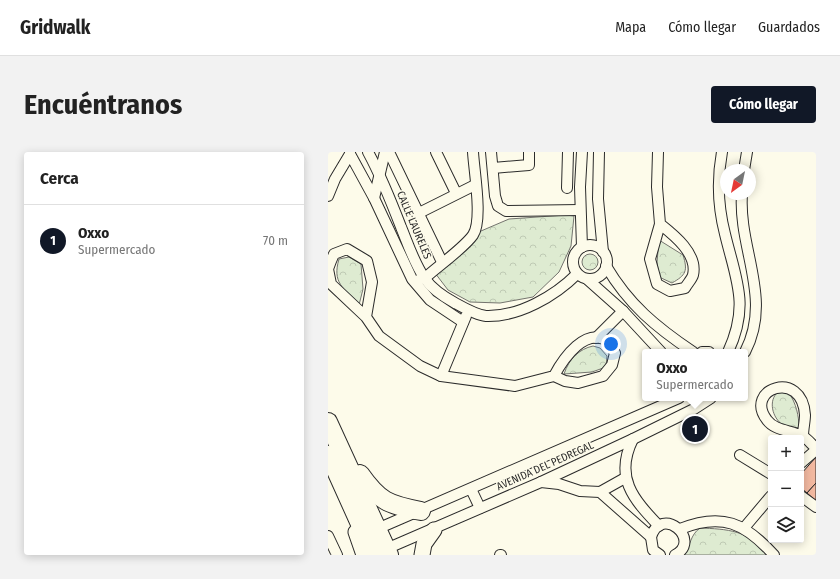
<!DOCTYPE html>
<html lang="es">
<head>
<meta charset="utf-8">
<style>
  :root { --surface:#fff; --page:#f2f2f2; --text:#222; --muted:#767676; --line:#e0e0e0; --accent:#111827 }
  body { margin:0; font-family:"Fira Sans Condensed",sans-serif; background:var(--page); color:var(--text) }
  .controls { position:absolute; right:12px; bottom:12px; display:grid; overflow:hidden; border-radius:4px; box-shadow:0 2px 10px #0003 }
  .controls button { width:36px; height:36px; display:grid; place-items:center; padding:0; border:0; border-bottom:1px solid var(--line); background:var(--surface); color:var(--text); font:20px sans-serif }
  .compass { position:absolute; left:392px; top:12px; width:36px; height:36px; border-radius:50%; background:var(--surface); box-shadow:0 2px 10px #0003; rotate:213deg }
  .you { position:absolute; left:283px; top:192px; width:14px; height:14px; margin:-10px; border:3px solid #fff; border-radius:50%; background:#1a73e8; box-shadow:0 0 0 6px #1a73e833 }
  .badge { display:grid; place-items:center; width:26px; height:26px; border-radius:50%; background:var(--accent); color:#fff; font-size:13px; font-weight:700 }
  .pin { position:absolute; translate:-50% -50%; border:2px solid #fff; box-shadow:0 1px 4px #0006 }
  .popup { position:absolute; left:314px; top:197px; width:106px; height:52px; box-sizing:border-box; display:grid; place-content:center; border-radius:4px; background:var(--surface); filter:drop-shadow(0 1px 3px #0005); font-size:13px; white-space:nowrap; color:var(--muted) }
  .popup b { font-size:15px; color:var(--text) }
  .popup::after { content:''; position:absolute; left:50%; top:100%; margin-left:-8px; border:8px solid transparent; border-top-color:var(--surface) }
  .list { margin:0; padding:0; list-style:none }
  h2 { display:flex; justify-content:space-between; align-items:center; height:52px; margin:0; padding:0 16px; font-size:17px }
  h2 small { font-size:13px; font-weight:400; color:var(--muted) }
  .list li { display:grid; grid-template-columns:26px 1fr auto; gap:12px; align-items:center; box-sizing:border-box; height:72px; padding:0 16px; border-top:1px solid var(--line) }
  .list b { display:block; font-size:15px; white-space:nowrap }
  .list p { margin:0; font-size:13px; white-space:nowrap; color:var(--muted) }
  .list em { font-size:13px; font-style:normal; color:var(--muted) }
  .icon { flex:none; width:22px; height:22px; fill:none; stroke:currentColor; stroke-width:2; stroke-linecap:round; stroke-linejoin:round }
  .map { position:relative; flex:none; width:488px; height:403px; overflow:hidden; border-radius:4px }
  header { display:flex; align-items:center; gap:24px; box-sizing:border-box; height:56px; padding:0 20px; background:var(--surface); border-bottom:1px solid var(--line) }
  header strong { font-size:19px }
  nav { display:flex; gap:22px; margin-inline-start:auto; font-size:14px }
  .intro { display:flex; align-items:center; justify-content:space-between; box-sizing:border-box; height:96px; padding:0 24px }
  h1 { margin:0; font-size:28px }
  .button { padding:10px 18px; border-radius:4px; background:var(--accent); color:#fff; font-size:14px; font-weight:700 }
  main { display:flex; gap:24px; padding:0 24px }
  aside { flex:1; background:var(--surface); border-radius:4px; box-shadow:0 2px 10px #0003 }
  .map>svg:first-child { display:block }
</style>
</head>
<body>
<header>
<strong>Gridwalk</strong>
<nav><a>Mapa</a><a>Cómo llegar</a><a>Guardados</a></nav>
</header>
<div class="intro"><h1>Encuéntranos</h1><a class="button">Cómo llegar</a></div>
<main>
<aside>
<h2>Cerca<small></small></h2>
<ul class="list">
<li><span class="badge">1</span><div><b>Oxxo</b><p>Supermercado</p></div><em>70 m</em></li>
</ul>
</aside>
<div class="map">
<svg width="488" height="403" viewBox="0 0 488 403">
  <defs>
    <pattern id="park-crowns" width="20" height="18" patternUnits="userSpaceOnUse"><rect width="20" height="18" fill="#deebd1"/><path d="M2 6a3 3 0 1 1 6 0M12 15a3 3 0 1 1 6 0" fill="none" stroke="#bfcab4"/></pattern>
  </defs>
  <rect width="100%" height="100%" fill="#fdfbea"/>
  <!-- park -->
  <g fill="url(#park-crowns)" stroke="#74746e">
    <polygon points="238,63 246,64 243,94 231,120 205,145 172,151 142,150 120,138 107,121 153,79 181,67"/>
    <path d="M331,88L355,103C360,119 358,123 344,131L331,125L329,110Z"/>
    <circle cx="262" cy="110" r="8"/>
    <path d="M21,105L33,112L35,137L31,153C15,135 4,131 11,107Z"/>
    <path d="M265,194L272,196L279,204L278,215L264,220L236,222C241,207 251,197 265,194Z"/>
    <path d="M450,240L461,241C468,251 471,264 471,276C465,275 460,275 455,273C444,266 440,248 450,240Z"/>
    <path d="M372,376C398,377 423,378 438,403H356C363,393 362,383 372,376Z"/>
  </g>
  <!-- building -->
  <g fill="#f2b8a0" stroke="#2b2b2b">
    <polygon points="488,305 488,331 479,341 473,336 473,322"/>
    <polygon points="488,331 488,349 479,341"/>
  </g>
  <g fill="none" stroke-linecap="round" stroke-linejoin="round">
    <!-- street casing -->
    <g stroke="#2b2b2b" stroke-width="12">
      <g id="street">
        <path d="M40,0C53,24 63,49 73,75C80,92 86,111 97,127C105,138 116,145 127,151C136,156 148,163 158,164C191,165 227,144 249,122"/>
        <polyline points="61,0 114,110"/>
        <polyline points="108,0 128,41"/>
        <polyline points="163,0 167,44 170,54 178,59 252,58"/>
        <polyline points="254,0 252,35 254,95"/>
        <polyline points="271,0 270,47 275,100"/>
        <path d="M330,0L329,35L332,72L322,107L329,132L342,139L357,136C359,132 364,127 365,123C370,102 346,83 332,72"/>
        <path d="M394,0C389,27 390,55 397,82C408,128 422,153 400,200"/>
        <polyline points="22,2 46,46 84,127 102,148 135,170"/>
        <polyline points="165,16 201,13 201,0"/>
        <polyline points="416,18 419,0"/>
        <polyline points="239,36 240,0"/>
        <path d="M414,42C410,97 445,146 417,200"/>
        <polyline points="0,44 7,27 22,2"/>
        <polyline points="46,46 57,0"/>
        <polyline points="89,62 147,33"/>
        <circle cx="262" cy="110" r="17"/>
        <path d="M278,114C301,153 328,175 365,200"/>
        <path d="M92,127L97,126C110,114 136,96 145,83C155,68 146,19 145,0"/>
        <polyline points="259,127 295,159 333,200"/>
        <path d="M38,165L44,130L39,109L19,97L6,102L3,109L0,117L3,132L38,165L51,184L92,214L113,224L187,234L226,224L237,229L250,231L275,224L284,213L287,201C285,198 283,193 281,190C258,173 235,207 226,224"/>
        <polyline points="268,186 295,159"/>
        <polyline points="374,200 381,200"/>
        <polyline points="113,224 138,164"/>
        <path d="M475,284C475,277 477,269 477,263C474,216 415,237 439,268C447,279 463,278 474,284C479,286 484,293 488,296"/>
        <path d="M305,287C286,325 305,347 331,374"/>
        <polyline points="412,303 443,322"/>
        <polyline points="473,311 488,298"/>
        <polyline points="213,330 231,332 252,339 272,340 323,385"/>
        <polyline points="143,337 152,356"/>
        <polyline points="272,340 297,326"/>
        <polyline points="473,344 488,355"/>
        <polyline points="416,376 443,344"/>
        <polyline points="49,377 351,246"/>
        <path d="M352,377C394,360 417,371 446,403"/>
        <polyline points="0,384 9,403"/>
        <polyline points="58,397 213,330 305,287 366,257 383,246"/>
        <polyline points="172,403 173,403"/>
        <path d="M332,403L325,398L323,385C333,352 375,388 347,403"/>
      </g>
    </g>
    <!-- primary casing -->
    <g stroke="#2b2b2b" stroke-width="17">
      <g id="primary">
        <polyline points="28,380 36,403"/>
        <polyline points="94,403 96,392 106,378"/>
      </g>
    </g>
    <!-- highway casing -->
    <g stroke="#2b2b2b" stroke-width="20">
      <g id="highway">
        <polyline points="0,270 61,403"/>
        <polyline points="1,303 46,403"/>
        <path d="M32,322C51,349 60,353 93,359"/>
      </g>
    </g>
    <!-- street -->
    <use href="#street" stroke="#fdfbea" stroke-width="10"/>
    <!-- primary -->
    <use href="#primary" stroke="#fdfbea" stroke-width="15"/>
    <!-- highway -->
    <use href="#highway" stroke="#fdfbea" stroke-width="18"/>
  </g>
  <g text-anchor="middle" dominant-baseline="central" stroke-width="3" stroke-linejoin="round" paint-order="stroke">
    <!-- street labels -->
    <g font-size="11" fill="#2b2b2b" stroke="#fdfbea">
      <text transform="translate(86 73) rotate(67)">CALLE LAURELES</text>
      <text transform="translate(217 314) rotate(-24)">AVENIDA DEL PEDREGAL</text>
    </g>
  </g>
</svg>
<div class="controls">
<button>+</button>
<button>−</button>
<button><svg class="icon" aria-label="layers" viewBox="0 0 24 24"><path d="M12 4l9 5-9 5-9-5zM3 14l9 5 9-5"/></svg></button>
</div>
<svg class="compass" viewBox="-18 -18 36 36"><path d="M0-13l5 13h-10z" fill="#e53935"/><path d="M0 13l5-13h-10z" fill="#767676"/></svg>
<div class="you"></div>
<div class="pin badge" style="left:367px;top:277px">1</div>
<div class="popup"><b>Oxxo</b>Supermercado</div>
</div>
</main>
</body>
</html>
